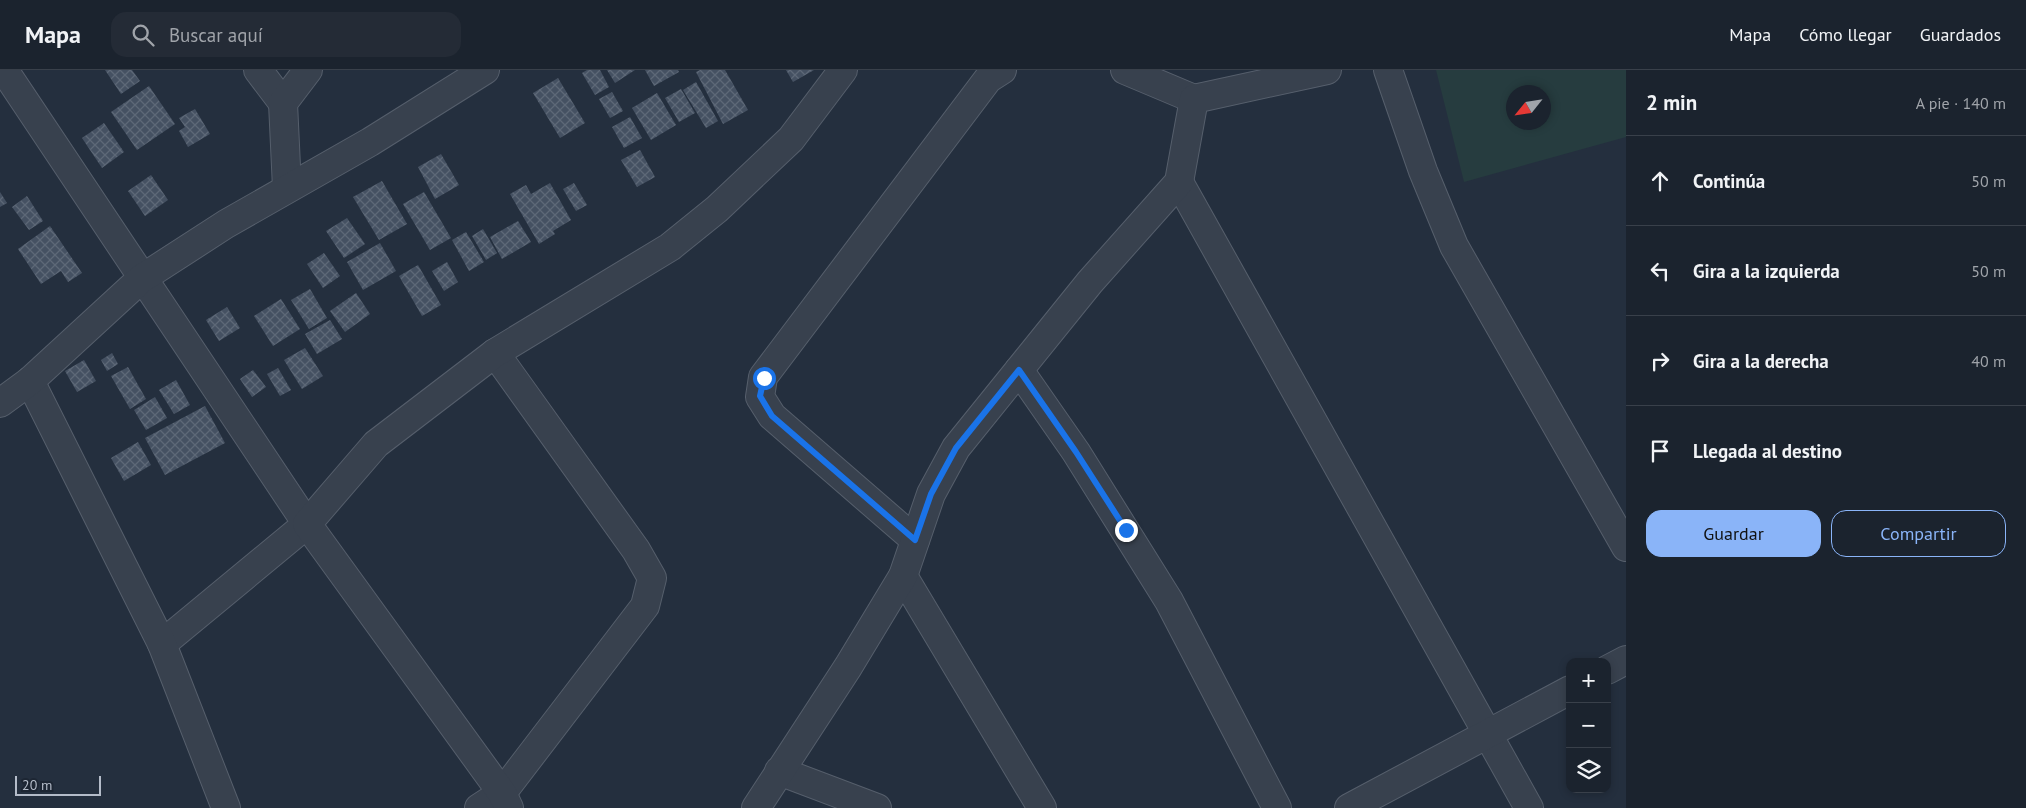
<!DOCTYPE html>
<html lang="es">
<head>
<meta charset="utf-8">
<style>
  :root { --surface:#1b232e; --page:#242b36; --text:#f1f3f6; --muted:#a0a4aa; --line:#39404a; --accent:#8ab4f8 }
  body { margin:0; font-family:"PT Sans",sans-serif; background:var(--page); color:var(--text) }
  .controls { position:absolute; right:15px; bottom:15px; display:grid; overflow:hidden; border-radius:10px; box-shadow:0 2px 8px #0003 }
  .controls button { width:45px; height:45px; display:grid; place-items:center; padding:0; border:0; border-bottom:1px solid var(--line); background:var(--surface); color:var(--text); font:25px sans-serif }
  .compass { position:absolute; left:1506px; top:15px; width:45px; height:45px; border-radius:50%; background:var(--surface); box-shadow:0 2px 8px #0003; rotate:240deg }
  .scale { position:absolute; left:15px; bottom:12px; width:86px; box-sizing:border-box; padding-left:5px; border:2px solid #b4bcc9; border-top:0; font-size:14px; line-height:18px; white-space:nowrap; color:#b4bcc9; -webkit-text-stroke:4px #1d2633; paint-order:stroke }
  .stop { position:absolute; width:15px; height:15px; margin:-11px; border:4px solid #1a73e8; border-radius:50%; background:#fff }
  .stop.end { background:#1a73e8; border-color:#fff; box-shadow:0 1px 5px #0008 }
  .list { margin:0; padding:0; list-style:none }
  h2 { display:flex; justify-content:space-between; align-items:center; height:65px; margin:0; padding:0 20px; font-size:21px }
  h2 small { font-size:16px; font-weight:400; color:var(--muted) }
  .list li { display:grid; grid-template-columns:32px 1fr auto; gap:15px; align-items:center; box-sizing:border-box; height:90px; padding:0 20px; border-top:1px solid var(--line) }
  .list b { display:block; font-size:19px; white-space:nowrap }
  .list em { font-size:16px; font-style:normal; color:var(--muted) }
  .actions { display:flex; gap:10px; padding:15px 20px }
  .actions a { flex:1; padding:11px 0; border:1px solid var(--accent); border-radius:15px; text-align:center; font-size:18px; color:var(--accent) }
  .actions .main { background:var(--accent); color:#111 }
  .icon { flex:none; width:28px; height:28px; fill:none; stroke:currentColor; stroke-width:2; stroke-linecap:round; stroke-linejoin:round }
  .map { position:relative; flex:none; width:1626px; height:738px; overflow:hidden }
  header { display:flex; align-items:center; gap:30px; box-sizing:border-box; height:70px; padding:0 25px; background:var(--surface); border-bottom:1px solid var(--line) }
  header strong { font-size:24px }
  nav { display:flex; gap:28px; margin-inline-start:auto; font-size:18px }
  .search { width:350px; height:45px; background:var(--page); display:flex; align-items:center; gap:12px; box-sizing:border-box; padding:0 18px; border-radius:15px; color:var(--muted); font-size:19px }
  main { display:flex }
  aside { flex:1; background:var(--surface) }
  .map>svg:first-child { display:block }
</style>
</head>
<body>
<header>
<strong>Mapa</strong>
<div class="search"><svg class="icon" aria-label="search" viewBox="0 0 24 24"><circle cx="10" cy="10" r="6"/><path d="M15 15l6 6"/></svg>Buscar aquí</div>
<nav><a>Mapa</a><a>Cómo llegar</a><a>Guardados</a></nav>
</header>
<main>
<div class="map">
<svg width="1626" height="738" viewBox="0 0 1626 738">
  <defs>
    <pattern id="building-cross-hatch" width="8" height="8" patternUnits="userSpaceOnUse" patternTransform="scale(1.25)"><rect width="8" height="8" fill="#455162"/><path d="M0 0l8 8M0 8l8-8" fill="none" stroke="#5d6877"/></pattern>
  </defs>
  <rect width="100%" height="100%" fill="#242f3e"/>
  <!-- garden -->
  <path fill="#263c3f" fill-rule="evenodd" d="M1436,0H1626V67L1464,112ZM1514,22H1544V52H1514Z"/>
  <!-- building -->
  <g fill="url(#building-cross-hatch)">
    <polygon points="105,0 132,0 140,11 121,24"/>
    <polygon points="587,0 600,0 609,17 595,25 582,3"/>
    <polygon points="607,0 635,0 615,13"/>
    <polygon points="645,0 678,0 679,2 654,16"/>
    <polygon points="700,0 725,0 748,40 723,54 696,2"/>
    <polygon points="786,0 814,0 793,12"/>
    <polygon points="558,8 585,53 560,68 533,23"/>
    <polygon points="696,12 718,51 706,58 683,20"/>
    <polygon points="149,16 175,54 137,80 111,42"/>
    <polygon points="681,19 695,43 679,52 665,28"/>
    <polygon points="612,22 623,41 610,48 599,29"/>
    <polygon points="657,23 676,55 651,70 632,38"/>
    <polygon points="195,39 210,64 188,77 179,61 185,57 179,48"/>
    <polygon points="630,47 642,68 624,78 612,57"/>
    <polygon points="104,53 124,82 102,98 82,68"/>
    <polygon points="640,80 655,107 637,117 621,90"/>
    <polygon points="441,84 459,115 435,129 418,97"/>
    <polygon points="151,105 168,130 145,146 128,121"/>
    <polygon points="382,111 407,154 379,170 353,127"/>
    <polygon points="550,113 571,150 553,161 555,164 539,174 510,124 526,115 531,124"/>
    <polygon points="574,113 587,135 576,141 563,119"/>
    <polygon points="0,122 7,133 0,137"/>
    <polygon points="424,122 451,168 430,180 403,134"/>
    <polygon points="27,126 43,151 29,160 12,137"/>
    <polygon points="347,148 365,174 344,188 326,161"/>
    <polygon points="518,151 531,172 502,189 490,167"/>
    <polygon points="50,156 82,203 68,212 61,201 41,214 18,179"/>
    <polygon points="483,159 497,183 486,190 472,166"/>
    <polygon points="466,162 484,192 469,201 452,170"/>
    <polygon points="380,173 396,201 363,220 347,192"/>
    <polygon points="324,183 340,206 323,218 307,194"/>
    <polygon points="447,192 458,212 444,221 432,201"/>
    <polygon points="418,195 441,235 422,246 399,206"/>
    <polygon points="310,219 327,248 309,259 291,230"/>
    <polygon points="356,223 370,244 345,262 330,241"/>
    <polygon points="281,229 300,259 273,276 254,246"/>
    <polygon points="227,237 240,258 219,271 206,250"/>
    <polygon points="330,250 342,269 317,284 305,264"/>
    <polygon points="305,278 323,306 302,319 284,290"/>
    <polygon points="112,283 118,294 107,301 101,290"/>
    <polygon points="84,290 96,311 77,322 65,301"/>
    <polygon points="128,297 146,329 130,339 111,306"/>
    <polygon points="278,298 291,320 280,326 267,304"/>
    <polygon points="253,300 266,317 252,327 240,309"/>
    <polygon points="176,310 190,335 174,344 159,320"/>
    <polygon points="155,327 167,348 146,360 134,340"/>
    <polygon points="205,336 225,373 165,405 145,368"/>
    <polygon points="138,372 151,395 124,411 111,388"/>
  </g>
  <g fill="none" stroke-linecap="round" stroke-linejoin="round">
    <!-- minor casing -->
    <g stroke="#565f6c" stroke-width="30">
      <g id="minor">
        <polyline points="4,0 307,454 162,574"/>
        <polyline points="258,0 283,33"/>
        <polyline points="1125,0 1194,29"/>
        <polyline points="1388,0 1423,101 1454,176 1626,477"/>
        <polyline points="1179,112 1529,738"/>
        <polyline points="287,118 283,33 308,0"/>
        <polyline points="1019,300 1076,382 1169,531 1277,738"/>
        <polyline points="30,311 162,574 226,738"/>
        <polyline points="0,333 30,311 141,209 226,154 370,72 485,0"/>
        <polyline points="915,470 772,346 760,327 763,307 988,9 1002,0"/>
        <polyline points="903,506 1042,738"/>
        <polyline points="1607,600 1626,590"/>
        <polyline points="779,701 877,738"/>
        <polyline points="479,738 502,723 645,536 652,508 636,480 495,283"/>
        <polyline points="509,738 502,723 307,454 376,374 495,283 670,177 717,139 791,69 843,0"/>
        <polyline points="756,738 848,597 903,506 931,424 956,378 1090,212 1179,112 1194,29 1327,0"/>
        <polyline points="1349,738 1570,620"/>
      </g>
    </g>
    <!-- minor -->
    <use href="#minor" stroke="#38414e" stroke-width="28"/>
  </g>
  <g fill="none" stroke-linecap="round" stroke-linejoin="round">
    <!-- route -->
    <polyline stroke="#1a73e8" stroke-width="6" points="764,308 760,326 772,346 915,470 931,424 956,378 1019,300 1076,382 1126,460"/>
  </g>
</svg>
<div class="controls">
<button>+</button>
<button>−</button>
<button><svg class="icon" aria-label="layers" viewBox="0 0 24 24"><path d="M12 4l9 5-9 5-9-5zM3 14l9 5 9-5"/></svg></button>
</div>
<svg class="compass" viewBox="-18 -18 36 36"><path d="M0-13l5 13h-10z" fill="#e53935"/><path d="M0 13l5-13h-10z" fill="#a0a4aa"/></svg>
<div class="scale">20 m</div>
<div class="stop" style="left:764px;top:308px"></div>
<div class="stop end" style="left:1126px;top:460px"></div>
</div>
<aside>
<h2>2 min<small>A pie · 140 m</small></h2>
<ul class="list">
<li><svg class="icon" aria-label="ahead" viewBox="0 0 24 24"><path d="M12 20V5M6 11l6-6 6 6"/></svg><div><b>Continúa</b></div><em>50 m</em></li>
<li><svg class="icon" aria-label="left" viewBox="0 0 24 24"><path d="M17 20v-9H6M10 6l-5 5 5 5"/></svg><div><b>Gira a la izquierda</b></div><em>50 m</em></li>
<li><svg class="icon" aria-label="right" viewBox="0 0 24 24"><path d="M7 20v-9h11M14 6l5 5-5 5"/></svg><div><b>Gira a la derecha</b></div><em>40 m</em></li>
<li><svg class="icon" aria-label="arrive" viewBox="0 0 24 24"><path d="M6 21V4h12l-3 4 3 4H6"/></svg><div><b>Llegada al destino</b></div></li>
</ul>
<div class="actions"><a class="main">Guardar</a><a>Compartir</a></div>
</aside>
</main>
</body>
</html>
